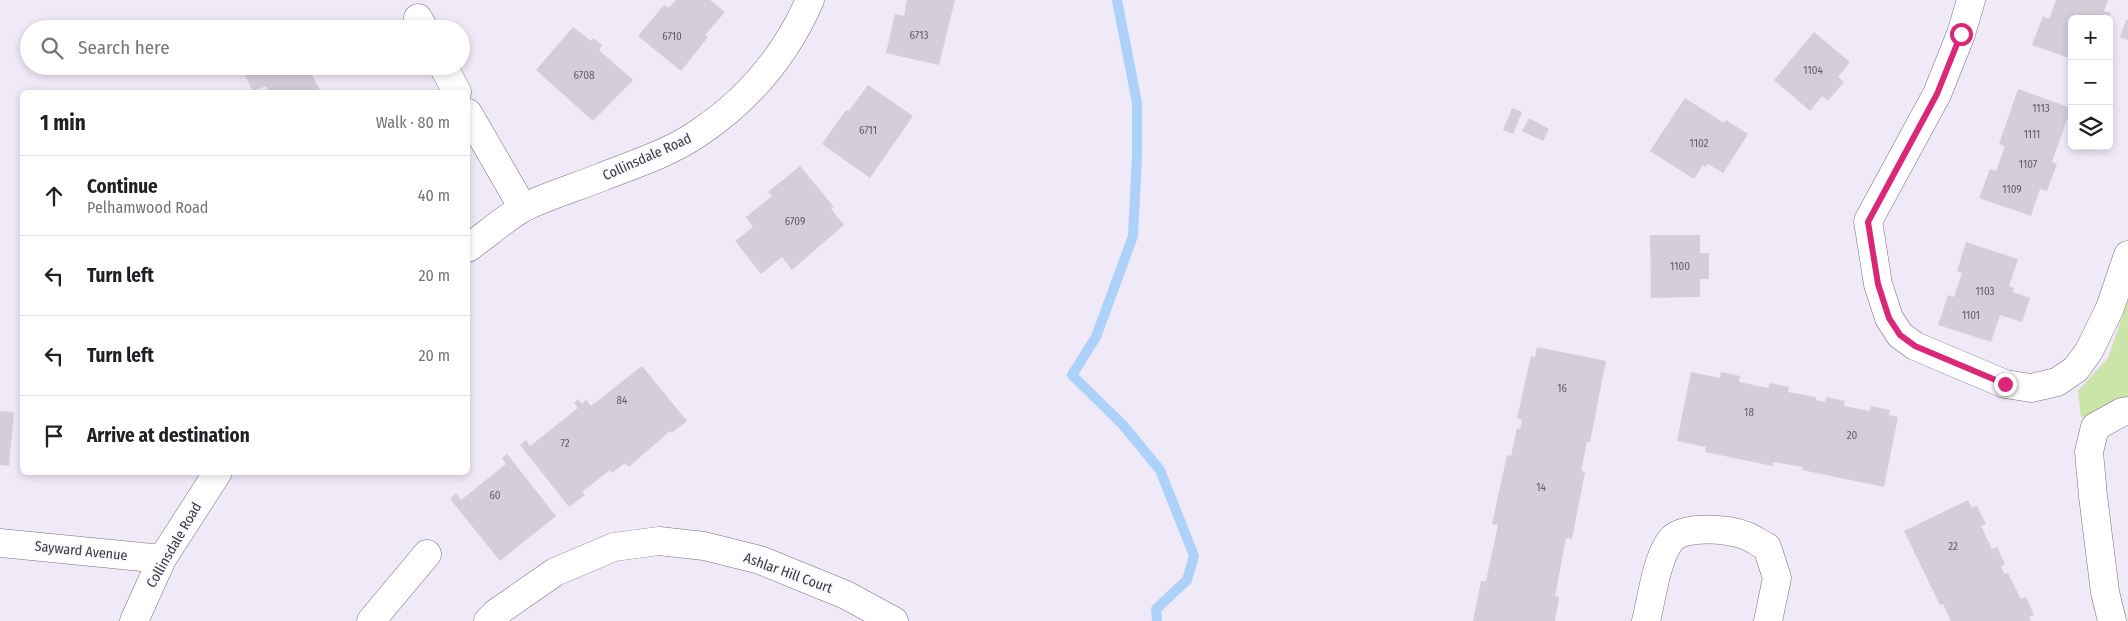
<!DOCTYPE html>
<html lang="en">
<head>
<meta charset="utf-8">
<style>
  :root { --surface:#fff; --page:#f6f6f6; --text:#202124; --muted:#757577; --line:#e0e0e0 }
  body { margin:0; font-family:"Fira Sans Condensed",sans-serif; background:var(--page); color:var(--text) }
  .controls { position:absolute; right:15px; top:15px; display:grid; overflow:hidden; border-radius:8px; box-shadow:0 2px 8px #0003 }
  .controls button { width:45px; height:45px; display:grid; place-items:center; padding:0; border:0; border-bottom:1px solid var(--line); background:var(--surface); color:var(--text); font:25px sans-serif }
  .stop { position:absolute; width:15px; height:15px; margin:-11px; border:4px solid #db2777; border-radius:50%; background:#fff }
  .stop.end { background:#db2777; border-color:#fff; box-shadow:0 1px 5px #0008 }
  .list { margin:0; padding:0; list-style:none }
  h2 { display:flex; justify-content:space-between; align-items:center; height:65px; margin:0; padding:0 20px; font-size:21px }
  h2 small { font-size:16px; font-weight:400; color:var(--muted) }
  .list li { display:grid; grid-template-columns:32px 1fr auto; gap:15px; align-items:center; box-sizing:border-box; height:80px; padding:0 20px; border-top:1px solid var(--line) }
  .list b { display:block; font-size:19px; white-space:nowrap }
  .list p { margin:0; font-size:16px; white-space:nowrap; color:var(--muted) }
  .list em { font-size:16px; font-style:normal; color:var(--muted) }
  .icon { flex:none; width:28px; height:28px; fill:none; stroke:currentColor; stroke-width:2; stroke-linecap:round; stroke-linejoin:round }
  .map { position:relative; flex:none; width:2128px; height:621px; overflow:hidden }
  .search { position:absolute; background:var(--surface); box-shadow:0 2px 8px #0003; left:20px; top:20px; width:450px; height:55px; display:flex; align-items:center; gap:12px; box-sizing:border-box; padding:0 18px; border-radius:28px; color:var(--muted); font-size:19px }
  .panel { position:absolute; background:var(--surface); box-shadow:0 2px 8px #0003; left:20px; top:90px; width:450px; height:385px; border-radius:8px }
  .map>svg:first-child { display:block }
</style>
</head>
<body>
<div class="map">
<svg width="2128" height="621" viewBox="0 0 2128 621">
  <rect width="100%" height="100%" fill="#efe9f8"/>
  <!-- green -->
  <polygon fill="#cde4a9" points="2128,300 2128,410 2081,417 2078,391 2108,358"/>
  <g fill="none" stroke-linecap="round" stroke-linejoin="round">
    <!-- stream -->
    <polyline stroke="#add2fa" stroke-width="10" points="1117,0 1137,103 1137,156 1133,236 1096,337 1072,375 1123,425 1160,470 1194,556 1187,580 1156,609 1157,621"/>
  </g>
  <!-- building -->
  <g fill="#d4cedc">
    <polygon points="676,0 710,0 725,12 705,35 708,37 681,71 638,36 664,5 669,8"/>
    <polygon points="907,0 955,0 939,65 886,53 895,14 904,16"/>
    <polygon points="2056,0 2108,0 2104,11 2111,13 2109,19 2072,19 2072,59 2032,45 2043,16 2049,19"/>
    <polygon points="2126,20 2128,20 2128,40 2120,37"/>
    <polygon points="573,27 591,41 593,38 602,45 599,50 633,80 593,121 536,70"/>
    <polygon points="1814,32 1850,62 1838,77 1844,82 1828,101 1822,96 1810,111 1774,80"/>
    <polygon points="240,66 307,66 321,92 269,92 266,86 253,91"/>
    <polygon points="868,85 913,116 870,178 822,144 846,110 849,111"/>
    <polygon points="2018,89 2071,108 2052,162 2057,164 2047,191 2040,189 2031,216 1979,198 1990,169 1996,171 2005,146 1999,144"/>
    <polygon points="1685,98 1724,123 1726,120 1748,134 1723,173 1708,164 1706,167 1703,165 1694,179 1650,151"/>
    <polygon points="1512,108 1522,112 1513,134 1503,130"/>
    <polygon points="1529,118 1549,129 1543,141 1522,131"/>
    <polygon points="800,166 834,207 831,209 844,225 792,270 782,257 761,274 735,241 753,227 746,217 772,196 768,192"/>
    <polygon points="1650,235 1700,235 1700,253 1709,253 1709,279 1700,279 1700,297 1651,298"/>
    <polygon points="1966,242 2018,259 2009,286 2014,288 2013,292 2030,298 2022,322 2000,315 1991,342 1938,325 1948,295 1954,297 1962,273 1957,271"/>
    <polygon points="1537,347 1606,361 1590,442 1587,442 1581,471 1585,472 1572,539 1566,538 1555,596 1559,597 1555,621 1473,621 1481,581 1486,581 1498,525 1492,524 1507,455 1511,456 1517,428 1520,429 1522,420 1517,418 1531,356 1535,357"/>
    <polygon points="642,366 687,421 672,433 670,431 629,467 625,463 612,473 610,470 582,492 585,495 569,507 520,445 526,440 530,446 578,408 574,403 578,399 582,404 586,400 591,406"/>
    <polygon points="1691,372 1720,378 1721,372 1740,376 1739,382 1768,388 1770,383 1789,387 1788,392 1816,397 1816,400 1825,402 1826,397 1845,401 1844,406 1870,411 1871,406 1890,410 1889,415 1898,417 1884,487 1802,470 1803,467 1773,462 1773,466 1705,452 1706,447 1677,441"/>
    <polygon points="0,411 14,412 9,466 0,465"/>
    <polygon points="507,454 556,516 500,561 450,499 456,493 461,500 506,464 502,458"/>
    <polygon points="1968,500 1972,508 1977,506 1986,524 1981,526 1992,549 1997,547 2005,564 2001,567 2005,574 2008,573 2021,599 2026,597 2034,615 2029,617 2031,621 1951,621 1943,604 1940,605 1904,531"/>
  </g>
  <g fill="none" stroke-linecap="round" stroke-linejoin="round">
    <!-- minor casing -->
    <g stroke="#75707d" stroke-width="29">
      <g id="minor">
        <polyline points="1971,0 1961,34 1937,94 1868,221 1878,284 1889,318 1900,335 1915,346 2005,384 2031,388 2057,382 2076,369 2089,351 2110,308 2128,255"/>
        <polyline points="418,18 424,29"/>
        <polyline points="443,66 457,92"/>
        <polyline points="468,113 523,208"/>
        <path d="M468,248C486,235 504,219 523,208C548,195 578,187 604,176C635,164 669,153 697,134C747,101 786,55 810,0"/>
        <polyline points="0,543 162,559"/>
        <polyline points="134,621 162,559 218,472"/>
        <polyline points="371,621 427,554"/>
        <polyline points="488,621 496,613 555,572 614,547 659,541 704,546 760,560 846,595 894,621"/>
        <path d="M1646,621C1652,597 1656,561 1670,541C1683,524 1729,529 1747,536C1754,539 1760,544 1767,547L1777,578L1768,621"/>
        <polyline points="2112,621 2105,592 2093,496 2089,452 2095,427 2122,412 2128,411"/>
      </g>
    </g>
    <!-- minor -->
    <use href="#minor" stroke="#fff" stroke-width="28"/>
  </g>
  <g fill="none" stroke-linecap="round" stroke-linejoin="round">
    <!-- route -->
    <polyline stroke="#db2777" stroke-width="6" points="1961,34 1937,94 1868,222 1878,284 1889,318 1900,335 1915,346 2005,384"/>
  </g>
  <g text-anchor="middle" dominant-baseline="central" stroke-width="4" stroke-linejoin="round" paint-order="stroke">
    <!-- number labels -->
    <g font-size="11" fill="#615e66">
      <text x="919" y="35">6713</text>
      <text x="672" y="36">6710</text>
      <text x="1813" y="70">1104</text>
      <text x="584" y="75">6708</text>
      <text x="2041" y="108">1113</text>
      <text x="868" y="130">6711</text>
      <text x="2032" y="134">1111</text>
      <text x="1699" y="143">1102</text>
      <text x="2028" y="164">1107</text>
      <text x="2012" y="189">1109</text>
      <text x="795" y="221">6709</text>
      <text x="1680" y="266">1100</text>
      <text x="1985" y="291">1103</text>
      <text x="1971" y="315">1101</text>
      <text x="1562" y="388">16</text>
      <text x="622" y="400">84</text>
      <text x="1749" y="412">18</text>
      <text x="1852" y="435">20</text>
      <text x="565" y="443">72</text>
      <text x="1541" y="487">14</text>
      <text x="495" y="495">60</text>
      <text x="1953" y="546">22</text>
    </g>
    <!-- street labels -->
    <g font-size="14" fill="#3b393f" stroke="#faf8fe">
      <text transform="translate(647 157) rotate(-24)">Collinsdale Road</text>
      <text transform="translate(174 545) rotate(-60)">Collinsdale Road</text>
      <text transform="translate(81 551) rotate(6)">Sayward Avenue</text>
      <text transform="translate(788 573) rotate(20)">Ashlar Hill Court</text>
    </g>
  </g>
</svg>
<div class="controls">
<button>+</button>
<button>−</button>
<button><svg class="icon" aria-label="layers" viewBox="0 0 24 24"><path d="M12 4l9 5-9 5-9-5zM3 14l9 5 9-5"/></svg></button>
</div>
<div class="stop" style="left:1961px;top:34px"></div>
<div class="stop end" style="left:2005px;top:384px"></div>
<div class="search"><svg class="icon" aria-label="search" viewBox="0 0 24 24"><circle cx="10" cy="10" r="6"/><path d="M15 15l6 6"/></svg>Search here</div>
<section class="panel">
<h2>1 min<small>Walk · 80 m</small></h2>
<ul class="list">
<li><svg class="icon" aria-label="ahead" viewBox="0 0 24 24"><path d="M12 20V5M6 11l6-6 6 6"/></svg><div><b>Continue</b><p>Pelhamwood Road</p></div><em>40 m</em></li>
<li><svg class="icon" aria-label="left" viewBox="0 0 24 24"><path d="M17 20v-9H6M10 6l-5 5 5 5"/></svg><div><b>Turn left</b></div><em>20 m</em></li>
<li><svg class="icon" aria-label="left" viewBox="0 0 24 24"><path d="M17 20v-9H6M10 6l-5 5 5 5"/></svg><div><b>Turn left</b></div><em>20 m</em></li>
<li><svg class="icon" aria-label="arrive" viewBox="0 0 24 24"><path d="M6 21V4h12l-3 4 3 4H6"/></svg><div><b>Arrive at destination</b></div></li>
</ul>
</section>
</div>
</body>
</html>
